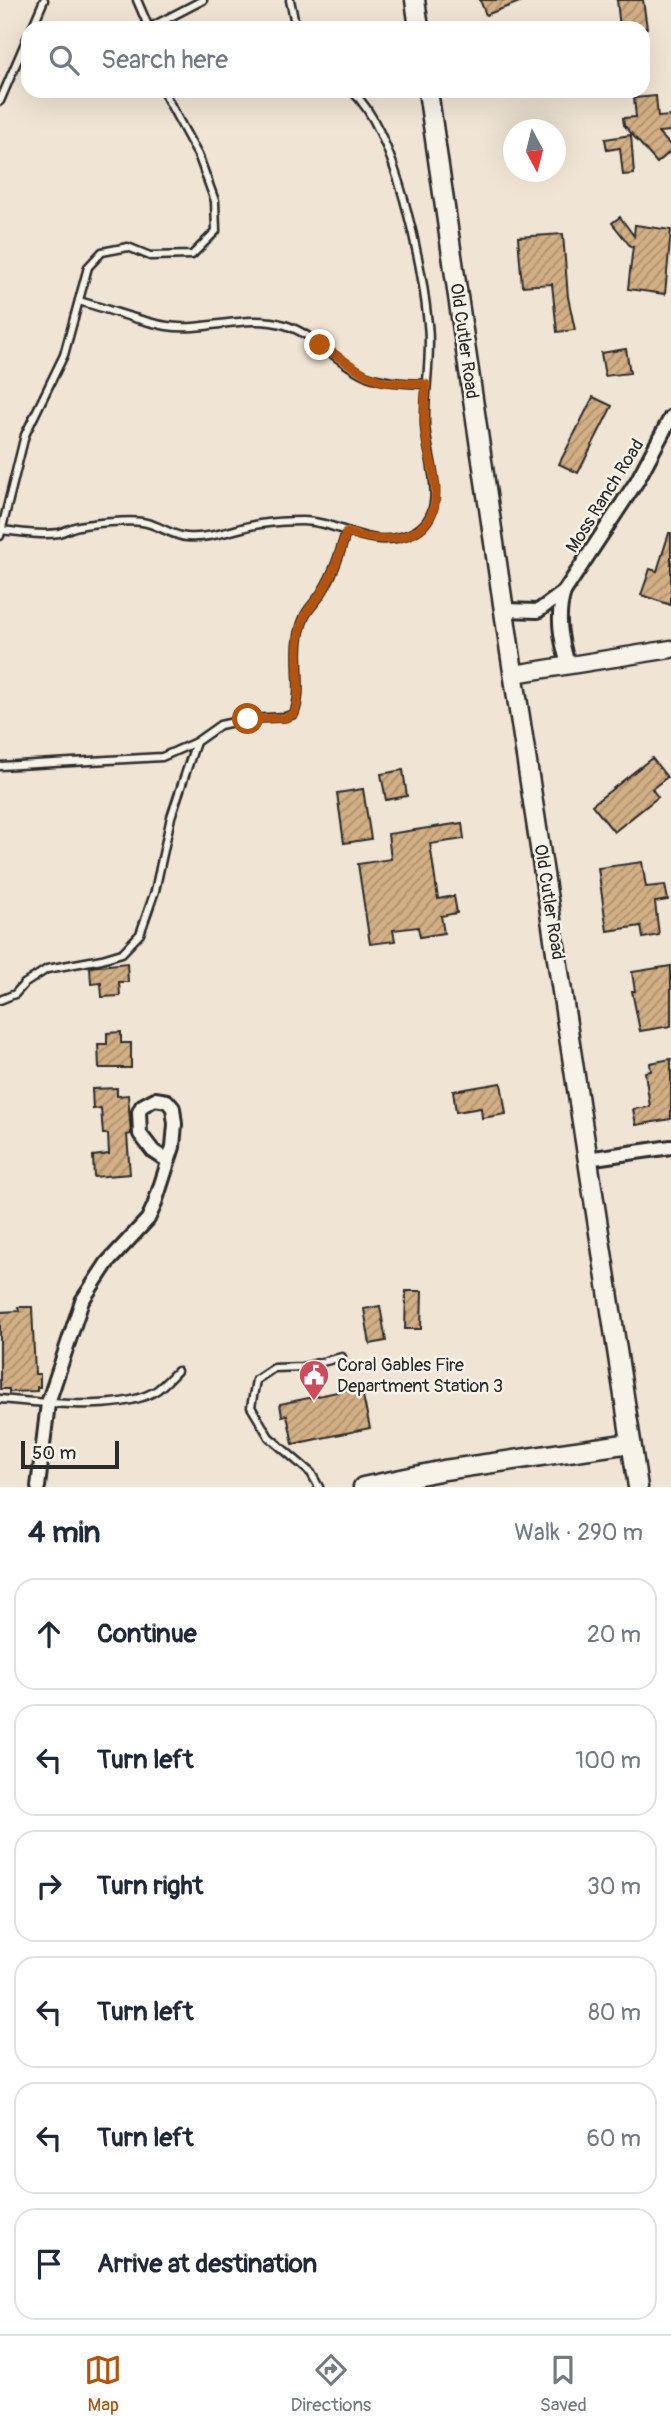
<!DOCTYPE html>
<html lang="en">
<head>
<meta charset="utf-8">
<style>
  :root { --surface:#fff; --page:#f2f2f3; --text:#1f2937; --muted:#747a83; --line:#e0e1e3; --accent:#b45309 }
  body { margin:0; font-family:Pangolin,sans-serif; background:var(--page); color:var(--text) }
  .compass { position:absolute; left:503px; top:119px; width:63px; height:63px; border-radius:50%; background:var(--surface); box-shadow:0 7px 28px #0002; rotate:173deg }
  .scale { position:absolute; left:21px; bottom:18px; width:98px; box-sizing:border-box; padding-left:7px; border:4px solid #2b2b2b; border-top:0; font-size:19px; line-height:24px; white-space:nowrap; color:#2b2b2b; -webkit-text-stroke:5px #f7f3e8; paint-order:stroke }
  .stop { position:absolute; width:21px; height:21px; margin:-16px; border:5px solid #b45309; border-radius:50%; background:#fff }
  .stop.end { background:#b45309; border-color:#fff; box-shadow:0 2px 7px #0008 }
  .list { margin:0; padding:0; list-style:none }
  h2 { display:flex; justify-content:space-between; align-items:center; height:91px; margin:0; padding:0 28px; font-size:30px }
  h2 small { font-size:23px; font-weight:400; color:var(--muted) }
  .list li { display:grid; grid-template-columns:46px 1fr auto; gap:21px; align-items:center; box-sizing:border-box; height:112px; margin:0 14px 14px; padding:0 14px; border:2px solid var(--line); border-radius:21px }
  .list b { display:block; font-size:26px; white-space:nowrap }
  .list em { font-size:23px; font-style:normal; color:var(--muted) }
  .icon { flex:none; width:38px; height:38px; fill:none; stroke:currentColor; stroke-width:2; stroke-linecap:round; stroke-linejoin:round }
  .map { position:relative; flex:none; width:671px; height:1487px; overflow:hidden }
  .search { position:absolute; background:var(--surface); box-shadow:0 7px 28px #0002; left:21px; right:21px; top:21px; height:77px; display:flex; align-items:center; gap:18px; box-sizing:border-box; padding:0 24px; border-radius:21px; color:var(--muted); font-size:26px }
  .sheet { height:847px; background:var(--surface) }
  nav { display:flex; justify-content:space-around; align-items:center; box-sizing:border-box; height:98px; border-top:2px solid var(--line); background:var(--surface); font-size:19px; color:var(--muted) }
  nav a { display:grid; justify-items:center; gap:4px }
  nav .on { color:var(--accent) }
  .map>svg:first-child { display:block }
</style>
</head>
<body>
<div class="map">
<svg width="671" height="1487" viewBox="0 0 671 1487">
  <defs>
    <pattern id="building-hatch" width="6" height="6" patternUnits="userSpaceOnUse" patternTransform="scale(1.75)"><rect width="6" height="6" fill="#d2af84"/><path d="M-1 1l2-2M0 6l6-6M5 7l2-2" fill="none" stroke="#ab8f6c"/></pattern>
  </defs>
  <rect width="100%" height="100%" fill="#f0e5d4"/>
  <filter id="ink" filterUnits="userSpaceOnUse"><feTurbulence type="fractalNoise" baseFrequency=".0143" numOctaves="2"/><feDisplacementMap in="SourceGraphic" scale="14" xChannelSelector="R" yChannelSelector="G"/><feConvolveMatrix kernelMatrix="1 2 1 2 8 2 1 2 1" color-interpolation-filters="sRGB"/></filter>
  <g filter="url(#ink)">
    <!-- building -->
    <g fill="url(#building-hatch)" stroke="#2b2b2b" stroke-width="2">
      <polygon points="480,0 522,0 522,1 486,15"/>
      <polygon points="617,0 643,0 647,28 620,28"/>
      <polygon points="656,96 658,117 671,116 671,131 658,132 671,146 671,151 657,163 624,125 623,118 636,117 634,98"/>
      <polygon points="631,135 634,174 623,175 620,148 607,150 605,139"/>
      <polygon points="620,217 634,236 635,225 671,230 665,294 628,289 633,246 631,247 612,223"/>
      <polygon points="563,234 568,297 575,330 557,332 552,284 522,286 518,237"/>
      <polygon points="626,349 630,373 605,376 601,353"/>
      <polygon points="593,397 612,406 578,473 559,464"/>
      <polygon points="669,533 671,533 671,605 641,595 650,569 657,571"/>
      <polygon points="652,758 667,777 652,789 658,797 614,832 592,805"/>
      <polygon points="403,770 407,796 386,800 381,774"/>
      <polygon points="363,789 371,839 344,843 337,793"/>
      <polygon points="462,823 464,839 430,844 438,899 454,896 457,913 441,916 444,933 420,937 418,927 393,930 395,941 370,944 358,864 391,859 388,834"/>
      <polygon points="642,862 646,887 665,885 668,900 655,902 659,935 643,938 641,926 607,931 598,868"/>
      <polygon points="127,963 128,982 119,982 120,996 102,997 101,983 91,984 90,967"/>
      <polygon points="671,966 671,1026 640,1031 632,991 635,991 632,972"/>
      <polygon points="121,1032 121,1043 131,1043 131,1068 99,1068 98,1044 107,1044 107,1033"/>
      <polygon points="671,1059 671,1119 636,1125 633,1109 650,1107 645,1072 651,1071 650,1063"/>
      <polygon points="501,1083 506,1114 482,1118 481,1108 456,1112 453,1091"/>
      <polygon points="117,1088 117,1096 128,1095 131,1134 127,1135 130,1174 94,1177 93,1156 109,1154 108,1134 103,1134 101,1108 93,1109 92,1089"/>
      <polygon points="406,1291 422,1291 421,1329 405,1329"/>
      <polygon points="380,1306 386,1341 370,1344 364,1309"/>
      <polygon points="18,1307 32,1307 35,1374 40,1374 40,1387 37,1387 37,1391 9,1392 9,1389 0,1389 0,1312 19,1311"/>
      <polygon points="361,1387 370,1428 293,1444 287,1415 282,1416 280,1404"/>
    </g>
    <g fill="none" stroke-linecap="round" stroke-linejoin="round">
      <!-- service casing -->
      <g stroke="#2b2b2b" stroke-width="11">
        <g id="service">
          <polyline points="137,0 149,28"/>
          <polyline points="290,0 296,28"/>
          <polyline points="32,28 44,0"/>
          <polyline points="149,28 203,0"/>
          <polyline points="0,101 28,36"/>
          <path d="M79,301C108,309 138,321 167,326C206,332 247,313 285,325C316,335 338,364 367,376C386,383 406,383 426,384"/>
          <path d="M1,530C21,532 40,536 59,533C66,531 72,527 79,526C93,523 128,520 142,522C158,524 172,536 187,537C212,539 236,528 260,524C273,522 289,521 302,521C340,521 369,551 410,534C454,516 426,457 425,424C424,390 432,357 428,324C422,264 396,132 352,91"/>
          <polyline points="0,536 25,435 64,355 88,267 102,252 128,247 150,256 192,255 216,231 215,201 199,157 163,91"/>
          <path d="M0,766L162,757L196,742L220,725L248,719L285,717L294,714C305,686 290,651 304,618C307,609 317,601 322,592C334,573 340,553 346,532"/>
          <polyline points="0,1000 15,994 24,984 47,969 102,959 122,953 140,934 155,891 171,817 196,742"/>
          <path d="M0,1399C40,1402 123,1413 157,1390C164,1385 171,1377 177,1371"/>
          <polyline points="319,1487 311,1473 269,1437 251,1407 256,1380 274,1368 302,1367 342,1357"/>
        </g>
      </g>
      <!-- minor casing -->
      <g stroke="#2b2b2b" stroke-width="18">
        <g id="minor">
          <polyline points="504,610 538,611 564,592"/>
          <path d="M568,664C561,641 556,616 564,592L637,481L671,417"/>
          <polyline points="587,1159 671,1147"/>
          <polyline points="38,1487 48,1403 82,1301 107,1263 148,1219 154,1206 173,1147 175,1124 173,1108 167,1101 155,1099 142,1106 139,1112 140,1134 153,1151 168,1161"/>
        </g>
      </g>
      <!-- tertiary casing -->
      <g stroke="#2b2b2b" stroke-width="21">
        <polyline id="tertiary" points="514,674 671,649"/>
      </g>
      <!-- secondary casing -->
      <g stroke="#2b2b2b" stroke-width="23">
        <g id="secondary">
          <polyline points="415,0 419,28"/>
          <polyline points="428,91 510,652 638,1487"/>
          <polyline points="363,1487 444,1470 631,1443"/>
        </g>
      </g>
      <!-- service -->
      <use href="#service" stroke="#f7f3e8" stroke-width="6"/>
      <!-- minor -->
      <use href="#minor" stroke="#f7f3e8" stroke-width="12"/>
      <!-- tertiary -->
      <use href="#tertiary" stroke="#f7f3e8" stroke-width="16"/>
      <!-- secondary -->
      <use href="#secondary" stroke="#f7f3e8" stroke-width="18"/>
    </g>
  </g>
  <g fill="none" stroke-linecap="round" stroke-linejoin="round" filter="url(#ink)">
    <!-- route -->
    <path stroke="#b45309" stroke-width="9" d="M248,719L285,718L294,714C305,687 290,652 304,618C307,609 317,601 322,592C334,573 340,553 346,532C375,542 423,546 434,507C440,485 429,460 426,438C423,420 425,402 426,384L385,382L366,375L320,345"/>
  </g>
  <!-- icons -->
  <defs>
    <g id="civic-pin" transform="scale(1.575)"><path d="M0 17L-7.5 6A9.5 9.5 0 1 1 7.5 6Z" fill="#d1495b" stroke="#f7f3e8"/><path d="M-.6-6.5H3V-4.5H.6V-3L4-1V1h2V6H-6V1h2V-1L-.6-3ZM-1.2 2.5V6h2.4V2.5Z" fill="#fff"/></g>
  </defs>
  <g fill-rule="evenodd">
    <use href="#civic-pin" x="314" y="1375"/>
  </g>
  <g text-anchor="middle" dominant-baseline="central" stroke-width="5" stroke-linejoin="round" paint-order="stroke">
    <!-- street labels -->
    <g font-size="18" fill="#2b2b2b" stroke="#f7f3e8">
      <text transform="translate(464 341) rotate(82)">Old Cutler Road</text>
      <text transform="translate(605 496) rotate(-58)">Moss Ranch Road</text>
      <text transform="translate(549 902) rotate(81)">Old Cutler Road</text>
    </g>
    <!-- poi labels -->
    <g font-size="18" fill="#2b2b2b" stroke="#f7f3e8" text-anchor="start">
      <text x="337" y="1365">Coral Gables Fire<tspan x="337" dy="21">Department Station 3</tspan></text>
    </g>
  </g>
</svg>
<svg class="compass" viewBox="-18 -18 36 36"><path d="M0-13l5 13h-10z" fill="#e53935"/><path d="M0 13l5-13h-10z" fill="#747a83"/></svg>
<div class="scale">50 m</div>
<div class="stop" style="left:248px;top:719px"></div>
<div class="stop end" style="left:320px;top:345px"></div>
<div class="search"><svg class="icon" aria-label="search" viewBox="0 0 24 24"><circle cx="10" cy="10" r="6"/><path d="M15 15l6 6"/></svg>Search here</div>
</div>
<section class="sheet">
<h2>4 min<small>Walk · 290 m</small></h2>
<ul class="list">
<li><svg class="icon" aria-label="ahead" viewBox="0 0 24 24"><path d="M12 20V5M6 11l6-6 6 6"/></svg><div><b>Continue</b></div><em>20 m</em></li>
<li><svg class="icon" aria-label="left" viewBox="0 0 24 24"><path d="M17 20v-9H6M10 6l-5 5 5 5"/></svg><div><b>Turn left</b></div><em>100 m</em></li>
<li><svg class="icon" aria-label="right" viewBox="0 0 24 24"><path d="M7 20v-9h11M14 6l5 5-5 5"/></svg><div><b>Turn right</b></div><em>30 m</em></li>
<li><svg class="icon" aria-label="left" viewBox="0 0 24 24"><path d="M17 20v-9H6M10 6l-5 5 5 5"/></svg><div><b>Turn left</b></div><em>80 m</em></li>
<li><svg class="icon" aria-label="left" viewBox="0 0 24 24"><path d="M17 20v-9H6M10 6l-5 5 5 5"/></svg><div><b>Turn left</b></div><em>60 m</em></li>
<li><svg class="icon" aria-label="arrive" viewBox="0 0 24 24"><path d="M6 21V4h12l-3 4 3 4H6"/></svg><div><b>Arrive at destination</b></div></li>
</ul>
</section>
<nav>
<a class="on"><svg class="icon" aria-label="map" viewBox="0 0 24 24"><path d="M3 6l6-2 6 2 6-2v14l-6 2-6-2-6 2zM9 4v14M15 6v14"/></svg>Map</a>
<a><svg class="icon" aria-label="directions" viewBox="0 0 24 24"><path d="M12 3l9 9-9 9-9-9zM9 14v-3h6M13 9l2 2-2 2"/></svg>Directions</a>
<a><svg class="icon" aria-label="saved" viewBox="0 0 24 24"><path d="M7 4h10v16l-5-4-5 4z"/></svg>Saved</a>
</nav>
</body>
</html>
